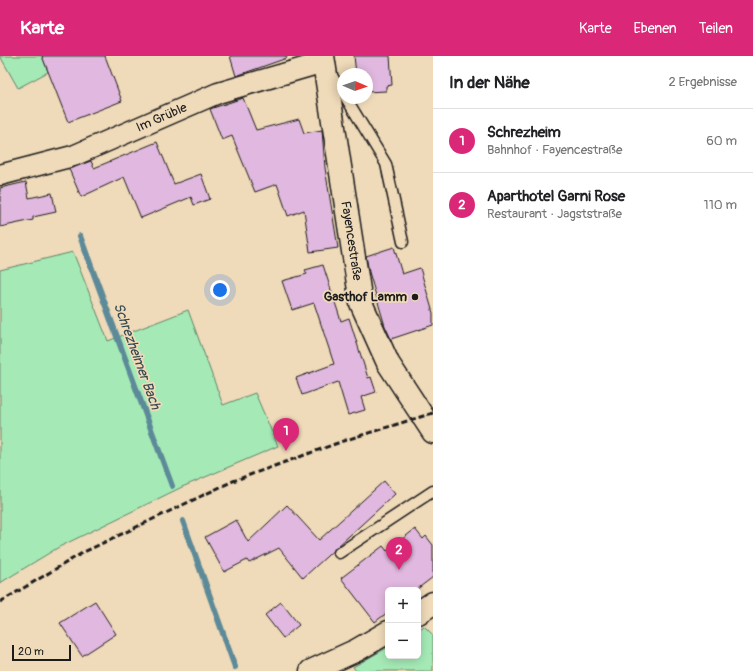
<!DOCTYPE html>
<html lang="de">
<head>
<meta charset="utf-8">
<style>
  :root { --surface:#fff; --page:#f6f6f6; --text:#202124; --muted:#757577; --line:#e0e0e0; --accent:#db2777 }
  body { margin:0; font-family:Pangolin,sans-serif; background:var(--page); color:var(--text) }
  .controls { position:absolute; right:12px; bottom:12px; display:grid; overflow:hidden; border-radius:6px; box-shadow:0 2px 10px #0003 }
  .controls button { width:36px; height:36px; display:grid; place-items:center; padding:0; border:0; border-bottom:1px solid var(--line); background:var(--surface); color:var(--text); font:20px sans-serif }
  .compass { position:absolute; left:337px; top:12px; width:36px; height:36px; border-radius:50%; background:var(--surface); box-shadow:0 2px 10px #0003; rotate:92deg }
  .scale { position:absolute; left:12px; bottom:10px; width:59px; box-sizing:border-box; padding-left:4px; border:2px solid #1c1c1c; border-top:0; font-size:11px; line-height:14px; white-space:nowrap; color:#1c1c1c; -webkit-text-stroke:3px #efdab9; paint-order:stroke }
  .you { position:absolute; left:220px; top:234px; width:14px; height:14px; margin:-10px; border:3px solid #fff; border-radius:50%; background:#1a73e8; box-shadow:0 0 0 6px #1a73e833 }
  .badge { display:grid; place-items:center; width:26px; height:26px; border-radius:50%; background:var(--accent); color:#fff; font-size:13px; font-weight:700 }
  .pin { position:absolute; translate:-50% -33px; filter:drop-shadow(0 1px 2px #0008) }
  .pin::after { content:''; position:absolute; top:21px; width:14px; height:12px; background:inherit; clip-path:polygon(0 0,100% 0,50% 100%) }
  .list { margin:0; padding:0; list-style:none }
  h2 { display:flex; justify-content:space-between; align-items:center; height:52px; margin:0; padding:0 16px; font-size:17px }
  h2 small { font-size:13px; font-weight:400; color:var(--muted) }
  .list li { display:grid; grid-template-columns:26px 1fr auto; gap:12px; align-items:center; box-sizing:border-box; height:64px; padding:0 16px; border-top:1px solid var(--line) }
  .list b { display:block; font-size:15px; white-space:nowrap }
  .list p { margin:0; font-size:13px; white-space:nowrap; color:var(--muted) }
  .list em { font-size:13px; font-style:normal; color:var(--muted) }
  .map { position:relative; flex:none; width:433px; height:615px; overflow:hidden }
  header { display:flex; align-items:center; gap:24px; box-sizing:border-box; height:56px; padding:0 20px; background:var(--accent); color:#fff }
  header strong { font-size:19px }
  nav { display:flex; gap:22px; margin-inline-start:auto; font-size:14px }
  main { display:flex }
  aside { flex:1; background:var(--surface) }
  .map>svg:first-child { display:block }
</style>
</head>
<body>
<header>
<strong>Karte</strong>
<nav><a>Karte</a><a>Ebenen</a><a>Teilen</a></nav>
</header>
<main>
<div class="map">
<svg width="433" height="615" viewBox="0 0 433 615">
  <rect width="100%" height="100%" fill="#efdab9"/>
  <filter id="ink" filterUnits="userSpaceOnUse"><feTurbulence type="fractalNoise" baseFrequency=".025" numOctaves="2"/><feDisplacementMap in="SourceGraphic" scale="8" xChannelSelector="R" yChannelSelector="G"/><feConvolveMatrix kernelMatrix="1 2 1 2 8 2 1 2 1" color-interpolation-filters="sRGB"/></filter>
  <g filter="url(#ink)">
    <!-- green -->
    <g fill="#a5eab6" stroke="#608369">
      <polygon points="0,0 42,0 48,16 18,32"/>
      <polygon points="73,196 108,285 188,254 223,349 255,337 278,390 182,431 59,491 0,527 0,214"/>
      <polygon points="424,570 433,579 433,615 356,615 353,611 388,591 388,600 418,600 418,574"/>
    </g>
    <g fill="none" stroke-linecap="round" stroke-linejoin="round">
      <!-- stream -->
      <g stroke="#5d8a98" stroke-width="6">
        <polyline points="80,180 172,430"/>
        <polyline points="183,465 235,611"/>
      </g>
    </g>
    <!-- building -->
    <g fill="#e1b8df" stroke="#1c1c1c">
      <polygon points="42,0 105,0 122,45 68,66"/>
      <polygon points="230,0 286,0 287,2 236,20"/>
      <polygon points="354,0 390,0 392,29 386,30 386,35 367,36 367,18 356,18"/>
      <polygon points="243,42 256,74 299,63 304,77 322,74 325,112 338,192 310,196 304,154 288,160 277,128 255,136 232,80 222,84 210,53"/>
      <polygon points="157,86 174,128 201,118 210,143 194,149 191,141 141,162 124,121 81,141 69,113 91,105 94,112"/>
      <polygon points="26,126 29,142 52,137 56,156 33,161 33,164 0,171 0,132"/>
      <polygon points="394,191 402,218 420,212 433,257 433,269 391,283 385,270 369,216 366,200"/>
      <polygon points="323,209 341,265 349,262 368,322 371,321 376,336 361,341 365,354 348,359 338,326 302,339 296,322 334,308 314,247 292,254 282,225 307,218 305,214"/>
      <polygon points="384,425 395,438 303,522 279,492 249,507 247,504 224,516 205,481 236,464 248,486 287,449 319,484"/>
      <polygon points="415,473 423,483 426,480 433,489 433,521 416,534 388,534 388,556 375,566 341,522 383,490 387,495"/>
      <polygon points="95,545 116,578 82,600 60,567"/>
      <polygon points="281,546 299,569 283,582 265,559"/>
    </g>
    <g fill="none" stroke-linecap="round" stroke-linejoin="round">
      <!-- lane casing -->
      <g stroke="#1c1c1c" stroke-width="13">
        <g id="lane">
          <polyline points="332,20 343,37"/>
          <polyline points="346,42 386,108 403,186"/>
          <polyline points="339,497 433,435"/>
        </g>
      </g>
      <!-- street casing -->
      <g stroke="#1c1c1c" stroke-width="23">
        <g id="street">
          <path id="s1" d="M0,119L73,100L218,37L324,6"/>
        </g>
      </g>
      <!-- secondary casing -->
      <g stroke="#1c1c1c" stroke-width="25">
        <g id="secondary">
          <path id="s2" d="M323,0L361,247L388,307L433,376"/>
          <polyline points="418,557 433,547"/>
          <polyline points="311,615 357,594 388,576"/>
        </g>
      </g>
      <!-- lane -->
      <use href="#lane" stroke="#efdab9" stroke-width="10"/>
      <!-- street -->
      <use href="#street" stroke="#efdab9" stroke-width="20"/>
      <!-- secondary -->
      <use href="#secondary" stroke="#efdab9" stroke-width="22"/>
      <!-- rail -->
      <polyline stroke="#1c1c1c" stroke-width="3" stroke-dasharray="6 3" stroke-linecap="butt" points="0,546 84,496 233,425 346,384 433,357"/>
    </g>
  </g>
  <!-- markers -->
  <circle fill="#1c1c1c" stroke="#efdab9" stroke-width="1.5" cx="415" cy="241" r="4"/>
  <g text-anchor="middle" dominant-baseline="central" stroke-width="3.5" stroke-linejoin="round" paint-order="stroke">
    <!-- street labels -->
    <g font-size="13" fill="#1c1c1c" stroke="#efdab9">
      <text stroke="none"><textPath href="#s1" startOffset="172">Im Grüble</textPath></text>
      <text stroke="none"><textPath href="#s2" startOffset="187">Fayencestraße</textPath></text>
    </g>
    <!-- poi labels -->
    <g font-size="13" font-weight="bold" fill="#1c1c1c" stroke="#efdab9" text-anchor="end">
      <text x="407" y="241">Gasthof Lamm</text>
    </g>
    <!-- water labels -->
    <g font-size="14" font-style="italic" fill="#374a50" stroke="#efdab9">
      <text transform="translate(137 300) rotate(70)">Schrezheimer Bach</text>
    </g>
  </g>
</svg>
<div class="controls">
<button>+</button>
<button>−</button>
</div>
<svg class="compass" viewBox="-18 -18 36 36"><path d="M0-13l5 13h-10z" fill="#e53935"/><path d="M0 13l5-13h-10z" fill="#757577"/></svg>
<div class="scale">20 m</div>
<div class="you"></div>
<div class="pin badge" style="left:286px;top:395px">1</div>
<div class="pin badge" style="left:399px;top:514px">2</div>
</div>
<aside>
<h2>In der Nähe<small>2 Ergebnisse</small></h2>
<ul class="list">
<li><span class="badge">1</span><div><b>Schrezheim</b><p>Bahnhof · Fayencestraße</p></div><em>60 m</em></li>
<li><span class="badge">2</span><div><b>Aparthotel Garni Rose</b><p>Restaurant · Jagststraße</p></div><em>110 m</em></li>
</ul>
</aside>
</main>
</body>
</html>
